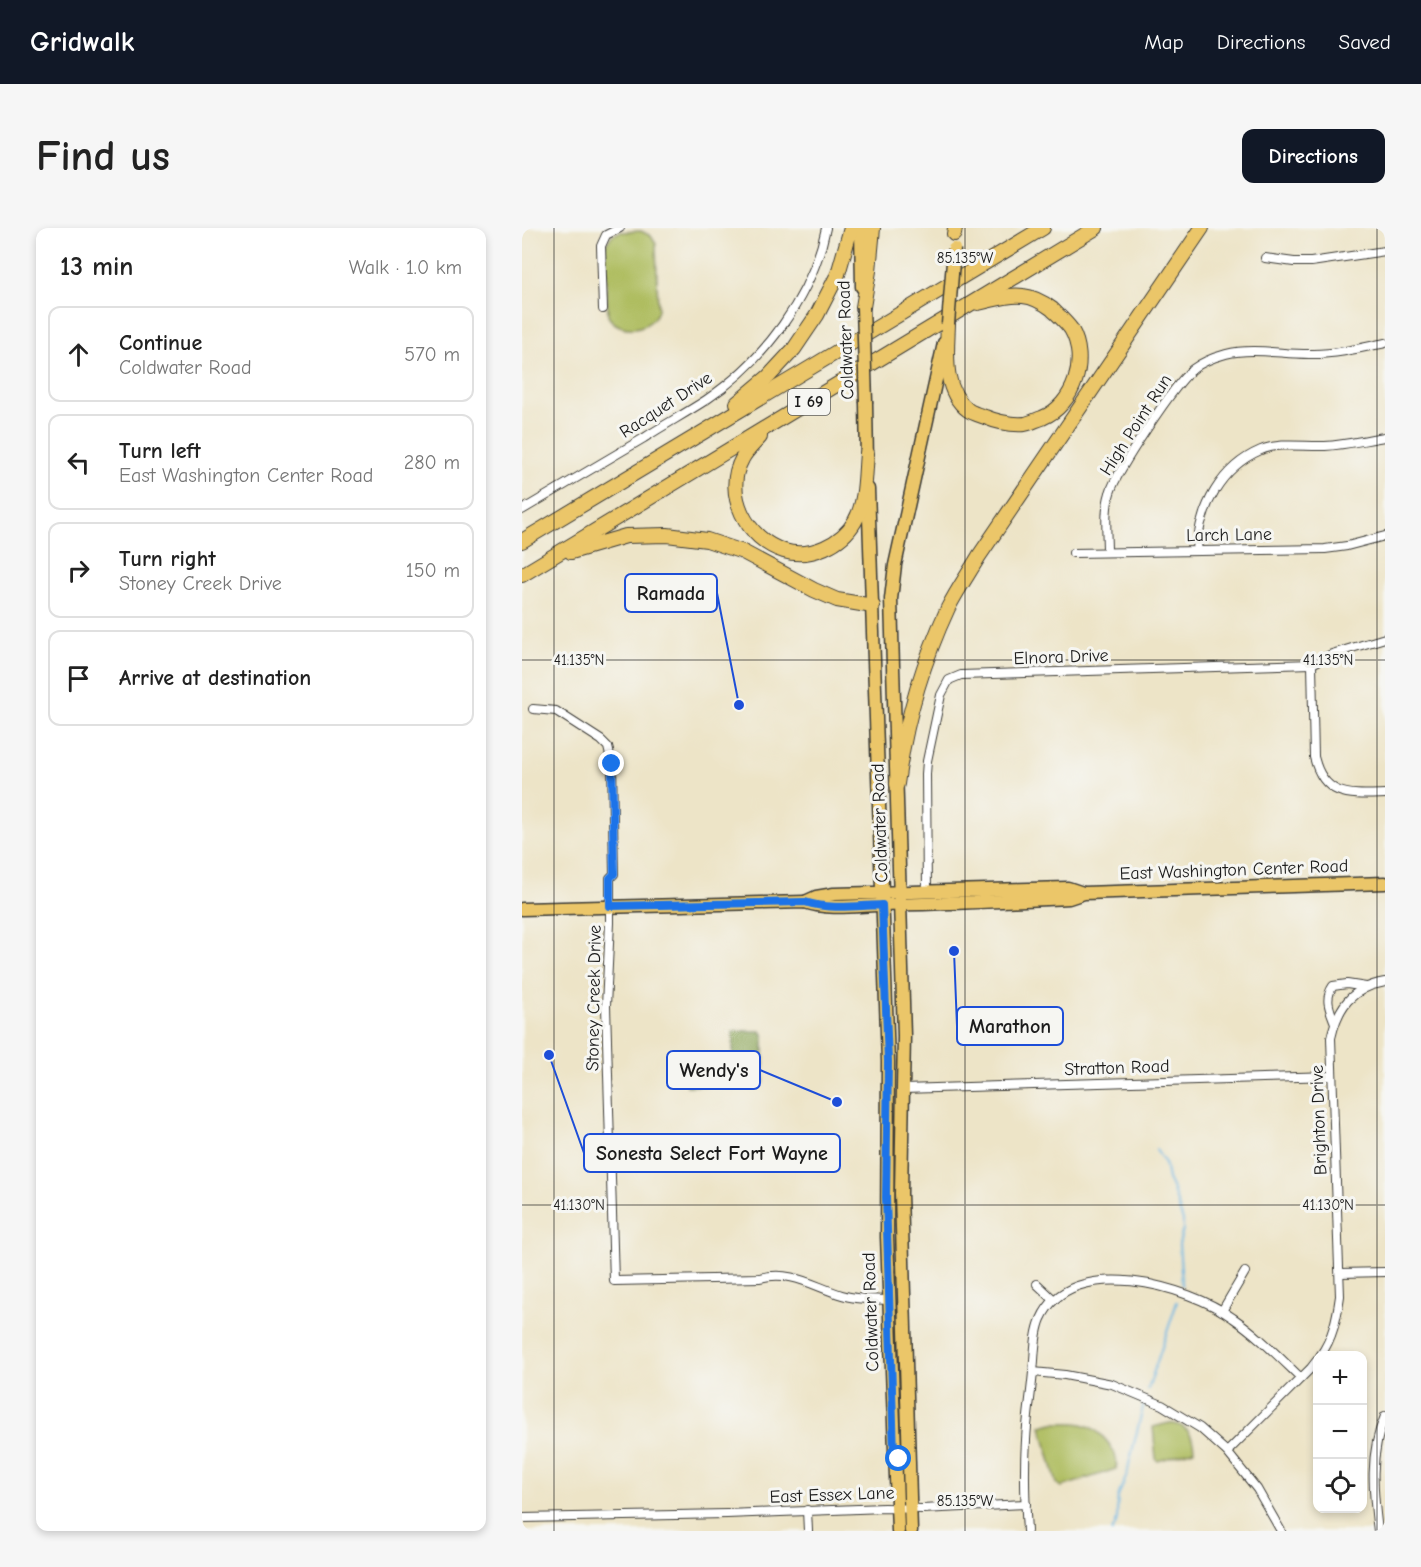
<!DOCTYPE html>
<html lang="en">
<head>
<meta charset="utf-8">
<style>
  :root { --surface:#fff; --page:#f6f6f6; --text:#222; --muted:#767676; --line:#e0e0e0; --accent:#111827 }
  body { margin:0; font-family:"Comic Neue",sans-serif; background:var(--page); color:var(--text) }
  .controls { position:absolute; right:18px; bottom:18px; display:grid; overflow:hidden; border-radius:12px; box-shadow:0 3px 9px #0003 }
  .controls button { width:54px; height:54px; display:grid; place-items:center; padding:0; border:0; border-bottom:2px solid var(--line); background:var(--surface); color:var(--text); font:30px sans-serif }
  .stop { position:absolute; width:18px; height:18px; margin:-14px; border:4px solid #1a73e8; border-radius:50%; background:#fff }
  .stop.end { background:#1a73e8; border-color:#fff; box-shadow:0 2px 6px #0008 }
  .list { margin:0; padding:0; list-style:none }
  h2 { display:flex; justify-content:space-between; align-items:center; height:78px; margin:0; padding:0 24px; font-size:26px }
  h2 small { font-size:20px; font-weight:400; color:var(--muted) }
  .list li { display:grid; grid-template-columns:39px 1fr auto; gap:18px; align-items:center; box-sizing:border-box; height:96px; margin:0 12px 12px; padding:0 12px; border:2px solid var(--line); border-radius:12px }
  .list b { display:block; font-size:22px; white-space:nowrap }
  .list p { margin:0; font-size:20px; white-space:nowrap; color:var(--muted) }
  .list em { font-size:20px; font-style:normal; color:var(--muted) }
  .icon { flex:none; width:33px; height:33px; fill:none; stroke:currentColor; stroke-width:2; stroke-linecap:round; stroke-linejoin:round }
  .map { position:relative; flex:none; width:863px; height:1303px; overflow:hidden; border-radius:12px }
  header { display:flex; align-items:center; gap:36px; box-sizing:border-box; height:84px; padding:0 30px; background:var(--accent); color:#fff }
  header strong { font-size:28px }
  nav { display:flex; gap:33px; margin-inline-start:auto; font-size:21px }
  .intro { display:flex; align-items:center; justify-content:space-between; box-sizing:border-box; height:144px; padding:0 36px }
  h1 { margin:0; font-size:42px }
  .button { padding:15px 27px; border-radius:12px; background:var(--accent); color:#fff; font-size:21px; font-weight:700 }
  main { display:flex; gap:36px; padding:0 36px }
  aside { flex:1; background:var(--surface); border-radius:12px; box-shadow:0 3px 9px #0003 }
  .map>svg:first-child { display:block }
</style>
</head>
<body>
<header>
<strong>Gridwalk</strong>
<nav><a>Map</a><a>Directions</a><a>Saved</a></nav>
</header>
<div class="intro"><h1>Find us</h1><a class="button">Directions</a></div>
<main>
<aside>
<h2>13 min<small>Walk · 1.0 km</small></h2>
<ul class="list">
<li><svg class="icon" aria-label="ahead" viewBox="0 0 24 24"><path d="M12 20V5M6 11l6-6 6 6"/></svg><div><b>Continue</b><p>Coldwater Road</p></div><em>570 m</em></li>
<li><svg class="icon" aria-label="left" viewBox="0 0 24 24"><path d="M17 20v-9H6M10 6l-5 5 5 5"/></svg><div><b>Turn left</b><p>East Washington Center Road</p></div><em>280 m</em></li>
<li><svg class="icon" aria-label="right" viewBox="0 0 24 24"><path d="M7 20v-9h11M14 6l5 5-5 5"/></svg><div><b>Turn right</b><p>Stoney Creek Drive</p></div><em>150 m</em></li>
<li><svg class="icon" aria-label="arrive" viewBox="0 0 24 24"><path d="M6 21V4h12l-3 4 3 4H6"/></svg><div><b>Arrive at destination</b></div></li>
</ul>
</aside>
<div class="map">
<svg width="863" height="1303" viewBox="0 0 863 1303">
  <rect width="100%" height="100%" fill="#f6f6f2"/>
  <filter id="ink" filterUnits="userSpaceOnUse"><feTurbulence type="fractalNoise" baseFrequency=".0167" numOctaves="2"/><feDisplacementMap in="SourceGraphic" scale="12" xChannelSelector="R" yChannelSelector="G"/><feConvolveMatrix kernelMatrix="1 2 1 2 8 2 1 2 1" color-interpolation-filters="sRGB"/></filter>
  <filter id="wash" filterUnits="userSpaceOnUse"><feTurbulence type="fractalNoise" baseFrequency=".008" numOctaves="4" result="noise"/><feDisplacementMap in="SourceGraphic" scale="24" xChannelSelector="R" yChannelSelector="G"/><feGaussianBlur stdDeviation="1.35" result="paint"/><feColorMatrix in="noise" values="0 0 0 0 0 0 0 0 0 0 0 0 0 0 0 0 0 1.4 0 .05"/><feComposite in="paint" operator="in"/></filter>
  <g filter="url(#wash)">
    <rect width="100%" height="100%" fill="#ede4c7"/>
    <!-- green -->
    <g fill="#afbd60" stroke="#666c3e" stroke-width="1.5">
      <path d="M119,3L129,8L134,16L136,82C130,103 97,107 86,88L83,18L90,7L98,4Z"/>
      <path d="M531,1195C540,1195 551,1194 560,1196C577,1200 598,1223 594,1241L540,1259L535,1256L519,1198Z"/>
      <path d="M647,1195C664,1197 671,1204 672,1222L636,1233L634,1231L631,1199Z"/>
    </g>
    <!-- forest -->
    <polygon fill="#8ba456" stroke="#546039" stroke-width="1.5" points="211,803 239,803 242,808 242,855 165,858 165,846 211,844"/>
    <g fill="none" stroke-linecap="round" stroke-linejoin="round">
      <!-- stream -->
      <g stroke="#6bb5e3" stroke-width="2">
        <polyline points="634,922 643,935 646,951 650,959 661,993 661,1001 657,1016 660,1057"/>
        <polyline points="626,1161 655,1074"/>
        <path d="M590,1303C599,1290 593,1284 596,1269C600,1257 606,1249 607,1236L622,1175"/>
      </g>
    </g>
  </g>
  <g filter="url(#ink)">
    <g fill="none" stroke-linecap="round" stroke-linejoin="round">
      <!-- street casing -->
      <g stroke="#3b3a36" stroke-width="10">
        <g id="street">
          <polyline points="743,30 772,34 789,34 863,23"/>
          <polyline points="81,81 79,18 84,7 98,0"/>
          <path d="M0,282C40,258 81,234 122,210C142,197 164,185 184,172C242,133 290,69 304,0"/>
          <path d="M675,322C677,280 699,239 739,222C758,214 783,219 803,218C823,217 843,212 863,209"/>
          <path d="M585,324C585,305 582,284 588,265C594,244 654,154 671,141C681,133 693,129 704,126C732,119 763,127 791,126C815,126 839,120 863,115"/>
          <polyline points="551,325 803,321 825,318 863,308"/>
          <path d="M790,436L792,529C802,570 828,567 863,566"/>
          <path d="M11,481L34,483L79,512L86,519L90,536L92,646L88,650V695L84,778L92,1053L238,1050C269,1042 291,1058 320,1067C334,1072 351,1071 367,1072"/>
          <polyline points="405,664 404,546 405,533 419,467 427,452 439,447 790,436 810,426 863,410"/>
          <path d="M813,795C808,782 802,771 811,758L825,756L844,759"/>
          <polyline points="381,861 810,848"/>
          <polyline points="819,1045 863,1044"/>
          <polyline points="515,1056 532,1072"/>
          <polyline points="700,1083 723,1044"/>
          <path d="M798,1128C811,1110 815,1089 818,1068L809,810C816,779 829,760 863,754"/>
          <polyline points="511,1144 543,1147 590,1156 640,1177 678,1200 705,1224 735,1261 759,1303"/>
          <polyline points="705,1224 789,1140 796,1131"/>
          <polyline points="285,1282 286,1303"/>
          <polyline points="0,1290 205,1286 362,1280 400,1281 504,1276"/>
          <path d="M505,1303C503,1273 502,1242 504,1212C505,1190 509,1167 511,1144C513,1127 512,1107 519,1091C549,1024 667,1058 711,1090C736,1107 757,1129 779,1150"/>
          <path d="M856,1303C851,1263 847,1226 863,1188"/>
        </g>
      </g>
      <!-- primary casing -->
      <g stroke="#3b3a36" stroke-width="15">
        <g id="primary">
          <polyline points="339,0 340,59"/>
          <polyline points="344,175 345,234"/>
          <polyline points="346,261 366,834 365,1009 376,1303"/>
          <polyline points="283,674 294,669 312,666 546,660 561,665"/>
          <path d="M0,681L283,674C306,682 332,678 356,677C420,676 483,673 547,670L562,665L863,655"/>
          <polyline points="389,1303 379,965 382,808 369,371 373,337 422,115"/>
        </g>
      </g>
      <!-- highway casing -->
      <g stroke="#3b3a36" stroke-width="16">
        <g id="highway">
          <polyline points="432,6 433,0"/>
          <polyline points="341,79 347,43 351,0"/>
          <path d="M426,96C425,125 420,162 446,182C450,185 457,187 463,189C475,194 488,197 503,196C508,195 514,192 520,190C552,177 567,132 549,101C544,94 536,87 530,81C522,75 512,69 501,68C485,66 472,72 456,75"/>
          <polyline points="215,175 247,148 272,121 295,87 316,46 329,0"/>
          <path d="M238,209C232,216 224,223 220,231C201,265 225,312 262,323C288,331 320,316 333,293C344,274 343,247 345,225"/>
          <polyline points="0,313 521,0"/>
          <polyline points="49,324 104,308 145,307 185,312 221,324 292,362 315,372 351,378"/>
          <polyline points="0,347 574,0"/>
          <path d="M375,556C383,494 400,436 426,380C435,362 447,345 457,328L680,0"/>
        </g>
      </g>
      <!-- street -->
      <use href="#street" stroke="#fff" stroke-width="8"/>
      <!-- primary -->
      <use href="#primary" stroke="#ebc669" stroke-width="12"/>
      <!-- highway -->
      <use href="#highway" stroke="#ebc669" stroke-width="14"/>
      <!-- primary-bridge casing -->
      <g stroke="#3b3a36" stroke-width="15" stroke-linecap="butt">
        <g id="primary-bridge">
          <polyline points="341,79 344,175"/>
          <polyline points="426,96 432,21"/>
        </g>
      </g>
      <!-- primary-bridge -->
      <use href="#primary-bridge" stroke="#ebc669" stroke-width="12"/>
    </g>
  </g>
  <g fill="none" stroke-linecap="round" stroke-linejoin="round" filter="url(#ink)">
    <!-- route -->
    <path stroke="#1a73e8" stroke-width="8" d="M90,536L92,646L88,650V678L283,674C307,682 334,678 360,677L366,834L364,969L372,1226L377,1231"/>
  </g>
  <!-- ticks -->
  <path fill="none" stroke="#1c1c1c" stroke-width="1.5" stroke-opacity="0.45" d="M32,0V1303M443,0V1303M855,0V1303M0,432H863M0,977H863"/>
  <g text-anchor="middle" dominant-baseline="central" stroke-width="6" stroke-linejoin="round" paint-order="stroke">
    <!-- shield labels -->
    <rect fill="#f6f6f2" stroke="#5d5d5c" stroke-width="1.5" x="266" y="161" width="42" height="26" rx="4.5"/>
    <g font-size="16" font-weight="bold" fill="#1c1c1c">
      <text x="287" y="174">I 69</text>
    </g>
    <!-- street labels -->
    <g font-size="18" fill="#1c1c1c" stroke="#f6f6f2">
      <text transform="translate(324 112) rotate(-92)">Coldwater Road</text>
      <text transform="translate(144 177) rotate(-33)">Racquet Drive</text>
      <text transform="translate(614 197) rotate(-57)">High Point Run</text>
      <text transform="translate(707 307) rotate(-1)">Larch Lane</text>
      <text transform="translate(539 429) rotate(-2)">Elnora Drive</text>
      <text transform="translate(358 595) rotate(-92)">Coldwater Road</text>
      <text transform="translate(712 642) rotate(-2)">East Washington Center Road</text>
      <text transform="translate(72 770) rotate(-89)">Stoney Creek Drive</text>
      <text transform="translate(595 840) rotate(-2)">Stratton Road</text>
      <text transform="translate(797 892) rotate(-92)">Brighton Drive</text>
      <text transform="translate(349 1084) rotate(-92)">Coldwater Road</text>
      <text transform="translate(310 1267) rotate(-2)">East Essex Lane</text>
    </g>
  </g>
  <g font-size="15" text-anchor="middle" fill="#1c1c1c" stroke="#f6f6f2" stroke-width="6" stroke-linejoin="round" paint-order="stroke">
    <text x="443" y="35">85.135°W</text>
    <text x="57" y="437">41.135°N</text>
    <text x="806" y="437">41.135°N</text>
    <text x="57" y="982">41.130°N</text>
    <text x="806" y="982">41.130°N</text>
    <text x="443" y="1278">85.135°W</text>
  </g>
  <!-- callouts -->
  <path fill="none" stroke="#1d4ed8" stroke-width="2" d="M217 477L195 365M432 723L435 798M315 874L238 842M27 827L62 925"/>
  <g fill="#1d4ed8" stroke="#f6f6f2" stroke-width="2">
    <circle cx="217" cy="477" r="6"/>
    <circle cx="432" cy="723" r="6"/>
    <circle cx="315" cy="874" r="6"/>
    <circle cx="27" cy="827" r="6"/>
  </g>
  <g fill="#f6f6f2" stroke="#1d4ed8" stroke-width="2">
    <rect x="103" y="346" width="92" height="38" rx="6"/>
    <rect x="435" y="779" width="106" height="38" rx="6"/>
    <rect x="145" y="823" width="93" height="38" rx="6"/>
    <rect x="62" y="906" width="256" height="38" rx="6"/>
  </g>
  <g font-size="20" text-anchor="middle" font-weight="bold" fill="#1c1c1c">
    <text x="149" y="372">Ramada</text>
    <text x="488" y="805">Marathon</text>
    <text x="192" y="849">Wendy's</text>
    <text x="190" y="932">Sonesta Select Fort Wayne</text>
  </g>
</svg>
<div class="controls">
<button>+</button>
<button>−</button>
<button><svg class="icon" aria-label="locate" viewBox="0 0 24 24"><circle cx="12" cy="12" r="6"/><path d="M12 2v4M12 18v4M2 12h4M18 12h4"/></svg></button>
</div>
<div class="stop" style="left:377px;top:1231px"></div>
<div class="stop end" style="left:90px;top:536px"></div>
</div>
</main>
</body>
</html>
